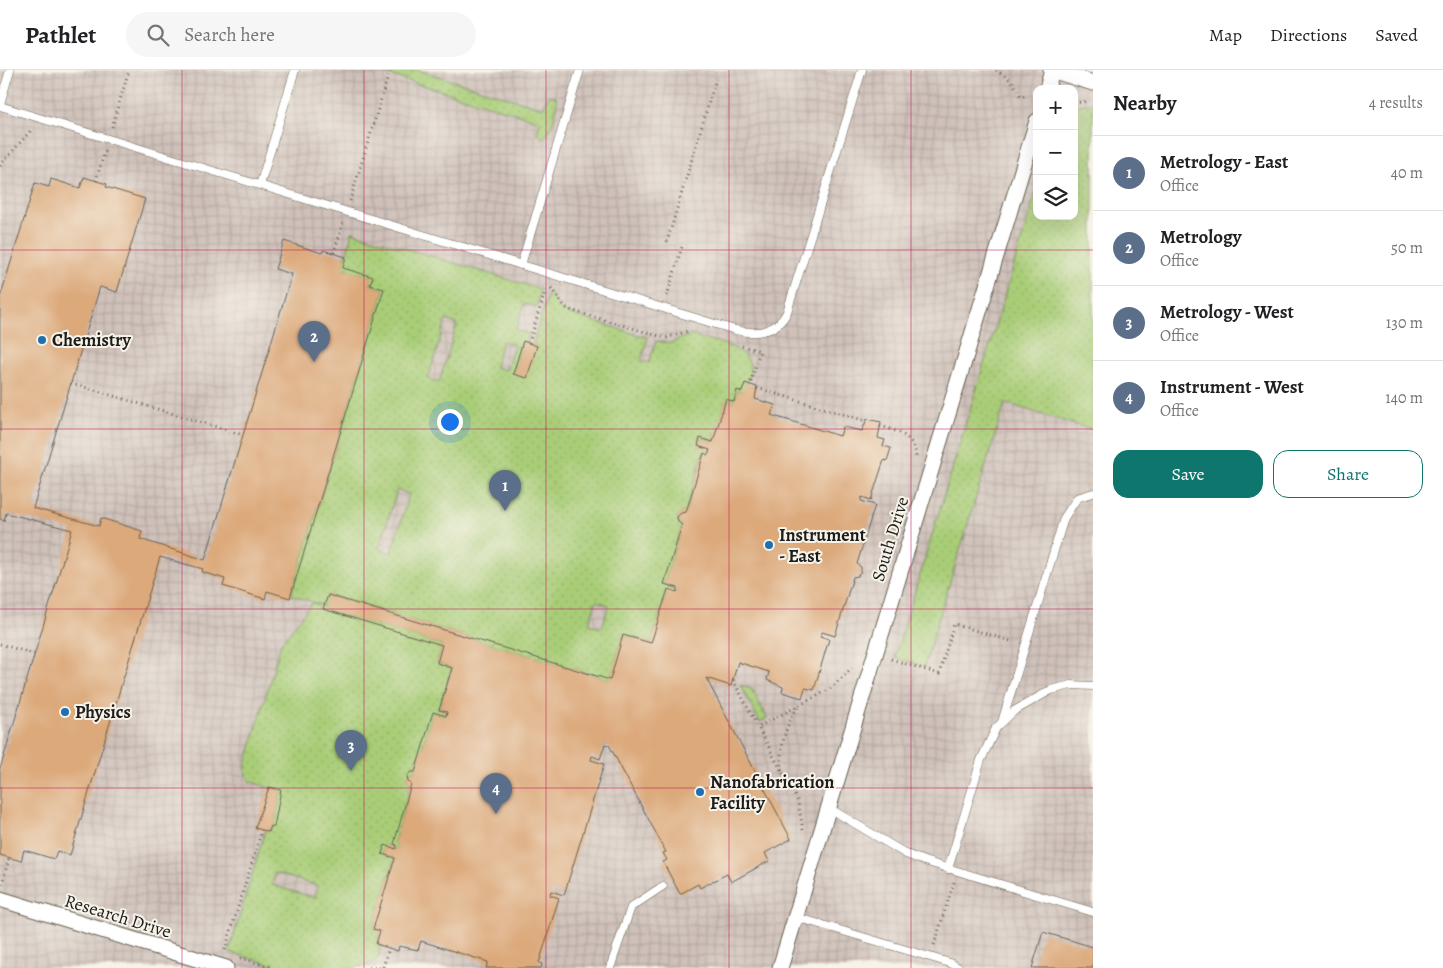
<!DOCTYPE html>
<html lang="en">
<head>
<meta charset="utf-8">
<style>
  :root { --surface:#fff; --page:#f6f6f6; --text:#202124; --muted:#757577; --line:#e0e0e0; --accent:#0f766e }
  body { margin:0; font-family:Alegreya,serif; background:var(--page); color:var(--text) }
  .controls { position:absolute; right:15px; top:15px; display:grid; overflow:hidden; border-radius:10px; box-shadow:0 5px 20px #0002 }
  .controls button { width:45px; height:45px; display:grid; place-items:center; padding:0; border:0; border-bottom:1px solid var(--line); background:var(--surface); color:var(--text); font:25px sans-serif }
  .you { position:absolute; left:449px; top:351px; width:18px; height:18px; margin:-12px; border:4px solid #fff; border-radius:50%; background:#1a73e8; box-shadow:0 0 0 8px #1a73e833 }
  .badge { display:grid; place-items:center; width:32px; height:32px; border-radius:50%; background:var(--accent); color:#fff; font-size:16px; font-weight:700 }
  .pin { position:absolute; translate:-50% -41px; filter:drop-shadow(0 1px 2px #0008) }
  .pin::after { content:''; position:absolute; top:26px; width:18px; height:15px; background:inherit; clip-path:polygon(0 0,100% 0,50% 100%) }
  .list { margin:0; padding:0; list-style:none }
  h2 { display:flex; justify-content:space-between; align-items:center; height:65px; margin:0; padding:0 20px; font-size:21px }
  h2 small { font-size:16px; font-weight:400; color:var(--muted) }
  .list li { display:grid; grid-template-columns:32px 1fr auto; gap:15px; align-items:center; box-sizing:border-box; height:75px; padding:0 20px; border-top:1px solid var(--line) }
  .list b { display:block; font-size:19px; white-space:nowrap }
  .list p { margin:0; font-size:16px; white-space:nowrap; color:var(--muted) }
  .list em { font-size:16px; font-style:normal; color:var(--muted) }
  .actions { display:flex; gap:10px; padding:15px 20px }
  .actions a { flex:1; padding:11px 0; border:1px solid var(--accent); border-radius:15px; text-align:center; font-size:18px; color:var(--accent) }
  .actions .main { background:var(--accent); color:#fff }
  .icon { flex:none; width:28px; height:28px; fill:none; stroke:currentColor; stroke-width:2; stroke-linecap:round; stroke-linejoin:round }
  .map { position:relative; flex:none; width:1093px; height:898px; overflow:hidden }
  header { display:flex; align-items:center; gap:30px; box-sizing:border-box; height:70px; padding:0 25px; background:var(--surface); border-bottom:1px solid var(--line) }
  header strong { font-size:24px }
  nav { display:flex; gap:28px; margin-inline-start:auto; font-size:18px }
  .search { width:350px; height:45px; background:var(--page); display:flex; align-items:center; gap:12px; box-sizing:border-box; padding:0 18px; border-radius:28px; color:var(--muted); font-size:19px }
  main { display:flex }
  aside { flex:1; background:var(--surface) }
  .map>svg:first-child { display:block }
</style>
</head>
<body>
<header>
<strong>Pathlet</strong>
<div class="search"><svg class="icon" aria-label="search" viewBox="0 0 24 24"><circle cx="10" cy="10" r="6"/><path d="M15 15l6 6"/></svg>Search here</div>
<nav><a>Map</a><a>Directions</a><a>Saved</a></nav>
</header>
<main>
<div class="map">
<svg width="1093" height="898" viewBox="0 0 1093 898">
  <defs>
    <pattern id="industrial-grid" width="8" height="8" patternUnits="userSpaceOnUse" patternTransform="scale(1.25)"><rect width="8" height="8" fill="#cfc1ba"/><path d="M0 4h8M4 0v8" fill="none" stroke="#b1a59f"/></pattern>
    <pattern id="grass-dots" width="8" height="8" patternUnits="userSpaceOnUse" patternTransform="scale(1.25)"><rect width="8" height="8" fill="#a9cd77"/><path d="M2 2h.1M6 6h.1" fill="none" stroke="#91af66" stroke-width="1.8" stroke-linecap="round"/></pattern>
  </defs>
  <rect width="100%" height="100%" fill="#f7f3e8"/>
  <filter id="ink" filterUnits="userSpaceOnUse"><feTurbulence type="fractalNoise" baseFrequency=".02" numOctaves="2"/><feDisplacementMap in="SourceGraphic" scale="10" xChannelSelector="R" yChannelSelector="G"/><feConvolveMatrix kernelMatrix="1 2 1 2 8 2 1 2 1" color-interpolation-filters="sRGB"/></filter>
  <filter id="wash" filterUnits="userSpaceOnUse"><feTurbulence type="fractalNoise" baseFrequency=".0096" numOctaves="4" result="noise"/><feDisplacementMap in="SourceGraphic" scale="20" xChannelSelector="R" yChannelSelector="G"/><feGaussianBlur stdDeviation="1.12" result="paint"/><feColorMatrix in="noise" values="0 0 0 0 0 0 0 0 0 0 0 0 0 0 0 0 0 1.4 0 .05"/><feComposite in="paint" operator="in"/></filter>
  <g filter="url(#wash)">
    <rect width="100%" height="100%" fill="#ecddb9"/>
    <!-- industrial -->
    <path fill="url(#industrial-grid)" fill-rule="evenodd" d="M0,0H1093V898H0ZM1037,19H1074V146H1037Z"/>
    <!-- grass -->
    <g fill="url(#grass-dots)" stroke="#62744a" fill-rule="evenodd">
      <path d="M373,0H418L543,38L549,25L556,27C559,36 551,65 542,68L537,63L540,51Z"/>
      <polygon points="1093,33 1093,360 1005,333 924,597 895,587 1037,119 1037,146 1074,146 1074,36"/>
      <path d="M352,162L540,219L537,237L524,234L516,260L529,264L527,273L523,272L513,304L537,276L533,274L549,221L559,238L564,242L648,268L641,290L649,293L656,271L671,273L689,265C718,273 771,278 742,322L737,320L734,332L726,330L713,372L700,368L698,376L710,380L708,385L703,383L686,442L681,443L677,447L678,452L682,455L664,514L678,518L677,522L668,519L651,573L623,565L610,610L328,525L325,536L291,525L384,219L370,215L372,207L343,198ZM446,250L457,254L439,312L428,309ZM502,271L514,275L506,300L495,297ZM397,420L409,424L391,483L379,479ZM596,531L609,535L602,558L589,554Z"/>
      <path d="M312,533L324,537V539L442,575L437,593L452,598L439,639L447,642L446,646L433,642L415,702H411L407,706L408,712L411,714L394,773L397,775L396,779L385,775L382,784L395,788L373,859L380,861L376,874L381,876L379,884L381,885L373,893L354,898H282L229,882L265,761L269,762L271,756H274L281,720L270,717L269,718L249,711L245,700L246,694L281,573ZM275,803L318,816L315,828L272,815Z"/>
      <polygon points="740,615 752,619 767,648 760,652"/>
    </g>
    <g id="blocks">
      <!-- building -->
      <g fill="#dca97a">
        <polygon points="84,107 107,114 106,117 145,129 117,222 100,217 33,438 99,456 101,448 142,461 140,469 205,490 292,204 275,199 284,171 322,183 323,180 346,187 343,198 373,207 370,215 384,219 290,528 267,521 265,529 223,516 225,509 202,502 203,499 160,487 70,785 57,781 54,789 24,780 21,791 0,785 0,699 72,460 6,443 4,451 0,449 0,228 35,113 49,117 51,109 80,118"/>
        <polygon points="523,271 537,276 527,308 513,304"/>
        <polygon points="745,313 757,317 755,329 775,335 771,345 840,366 843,357 862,361 867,349 881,352 878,368 885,370 883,376 891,378 887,391 884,390 871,430 862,427 861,431 875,435 857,494 861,497 861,502 858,506 853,507 835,566 822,562 820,566 829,569 814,620 805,618 802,628 782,622 783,617 767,610 769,602 738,592 731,616 706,608 791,769 765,783 769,791 731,812 727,804 700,818 698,814 680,824 663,792 667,790 663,783 666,782 609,675 605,674 600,689 592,686 591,690 604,694 564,825 551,821 550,825 559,828 539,893 542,894 541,898 486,898 488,892 421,871 418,880 399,876 398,881 376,874 380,861 373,859 395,788 382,784 385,775 396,779 397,775 394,774 411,714 408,712 407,706 411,702 415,702 433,642 446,646 447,642 439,640 452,598 437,593 442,575 323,539 328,525 610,610 623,565 651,573 668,519 677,522 678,518 664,514 682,455 678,452 677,447 681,443 686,442 704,383 708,385 710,380 698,376 700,368 713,372 726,329 734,332 737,320 742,322"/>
        <polygon points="269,717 281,720 274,757 271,756 269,762 255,758"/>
        <polygon points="1043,862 1093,877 1093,898 1032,898"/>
      </g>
    </g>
  </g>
  <g filter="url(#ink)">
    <use href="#blocks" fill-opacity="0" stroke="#656053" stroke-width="1"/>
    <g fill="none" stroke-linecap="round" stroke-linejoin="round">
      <!-- service casing -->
      <g stroke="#656053" stroke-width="9">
        <g id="service">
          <polyline points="0,34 10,0"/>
          <path d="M0,36L735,260C755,265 777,263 787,242L862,0"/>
          <polyline points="260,115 295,0"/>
          <polyline points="521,195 580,0"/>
          <polyline points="1002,652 1064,448 1077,428 1093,423"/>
          <polyline points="829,738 906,784 924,791 1093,842"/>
          <polyline points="948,799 981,690 996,658 1014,641 1051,620 1071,615 1093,616"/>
          <polyline points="796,847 950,893 959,898"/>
          <polyline points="610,898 631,837 663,816"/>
        </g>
      </g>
      <!-- minor casing -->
      <g stroke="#656053" stroke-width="17">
        <g id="minor">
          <polyline points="1051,0 1093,13"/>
          <polyline points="1047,19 1052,0"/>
          <polyline points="0,829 226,898"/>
          <polyline points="780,898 1037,51"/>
        </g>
      </g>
      <!-- path -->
      <g stroke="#656053" stroke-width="3" stroke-dasharray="1 4" stroke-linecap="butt">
        <polyline points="996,0 1012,11 1021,27 1027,25"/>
        <polyline points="1074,33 1088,31"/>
        <polyline points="112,57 129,0"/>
        <polyline points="0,96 31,60 33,61"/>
        <polyline points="96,111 105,80"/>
        <polyline points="350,131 390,0"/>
        <polyline points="667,172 716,9"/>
        <polyline points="334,183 343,152"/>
        <polyline points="551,218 565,237 570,240 666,268 688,261"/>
        <polyline points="667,226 682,177"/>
        <polyline points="529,273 547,216"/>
        <polyline points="742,276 760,281 750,315"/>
        <polyline points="71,313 243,365"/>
        <polyline points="757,318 866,351"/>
        <path d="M880,356C897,361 915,366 916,387"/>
        <polyline points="0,574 34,584"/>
        <polyline points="891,589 939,604 954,554 1014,572"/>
        <polyline points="733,610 758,657"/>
        <path d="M782,700C778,681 787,649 800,635"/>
        <polyline points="803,760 798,732 758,657 830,619 852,598"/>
        <polyline points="2,814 9,788"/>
        <polyline points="934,875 954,812"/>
        <polyline points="225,880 262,760"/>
        <polyline points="240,888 273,898"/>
        <polyline points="383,897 389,878"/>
        <polyline points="369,898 384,898"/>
      </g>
      <!-- service -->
      <use href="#service" stroke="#fff" stroke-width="8"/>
      <!-- minor -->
      <use href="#minor" stroke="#fff" stroke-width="15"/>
    </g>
  </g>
  <!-- grid -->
  <path fill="none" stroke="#c2185b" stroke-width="1" stroke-opacity="0.55" d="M182,0V898M364,0V898M546,0V898M729,0V898M911,0V898M0,180H1093M0,359H1093M0,539H1093M0,718H1093"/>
  <!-- markers -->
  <g fill="#1f6fb2" stroke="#f7f3e8" stroke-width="2">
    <circle cx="42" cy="270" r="5"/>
    <circle cx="769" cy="475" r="5"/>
    <circle cx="65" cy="642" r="5"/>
    <circle cx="700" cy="722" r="5"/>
  </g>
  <g text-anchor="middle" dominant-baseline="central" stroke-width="4" stroke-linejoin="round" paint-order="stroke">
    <!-- poi labels -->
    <g font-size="18" font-weight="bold" fill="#1c1c1c" stroke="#f7f3e8" text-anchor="start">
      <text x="52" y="270">Chemistry</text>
      <text x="779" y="465">Instrument<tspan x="779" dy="21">- East</tspan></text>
      <text x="75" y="642">Physics</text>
      <text x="710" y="712">Nanofabrication<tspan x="710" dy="21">Facility</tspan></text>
    </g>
    <!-- street labels -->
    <g font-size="18" fill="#1c1c1c" stroke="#f7f3e8">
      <text transform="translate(890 469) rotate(-73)">South Drive</text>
      <text transform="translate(118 846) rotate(17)">Research Drive</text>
    </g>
  </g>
</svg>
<div class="controls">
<button>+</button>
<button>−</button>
<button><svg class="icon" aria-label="layers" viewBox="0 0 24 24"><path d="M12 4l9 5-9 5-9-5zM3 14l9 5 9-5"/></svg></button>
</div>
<div class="you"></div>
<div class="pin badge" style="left:505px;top:441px;background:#5c6f8a">1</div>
<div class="pin badge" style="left:314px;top:292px;background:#5c6f8a">2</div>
<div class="pin badge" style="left:351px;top:701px;background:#5c6f8a">3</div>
<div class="pin badge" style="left:496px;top:744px;background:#5c6f8a">4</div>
</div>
<aside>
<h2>Nearby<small>4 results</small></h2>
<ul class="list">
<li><span class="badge" style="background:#5c6f8a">1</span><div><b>Metrology - East</b><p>Office</p></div><em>40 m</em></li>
<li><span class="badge" style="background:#5c6f8a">2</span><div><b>Metrology</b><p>Office</p></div><em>50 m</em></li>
<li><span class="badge" style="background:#5c6f8a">3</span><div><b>Metrology - West</b><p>Office</p></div><em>130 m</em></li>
<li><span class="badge" style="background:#5c6f8a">4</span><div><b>Instrument - West</b><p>Office</p></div><em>140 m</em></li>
</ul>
<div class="actions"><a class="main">Save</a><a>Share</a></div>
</aside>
</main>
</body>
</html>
